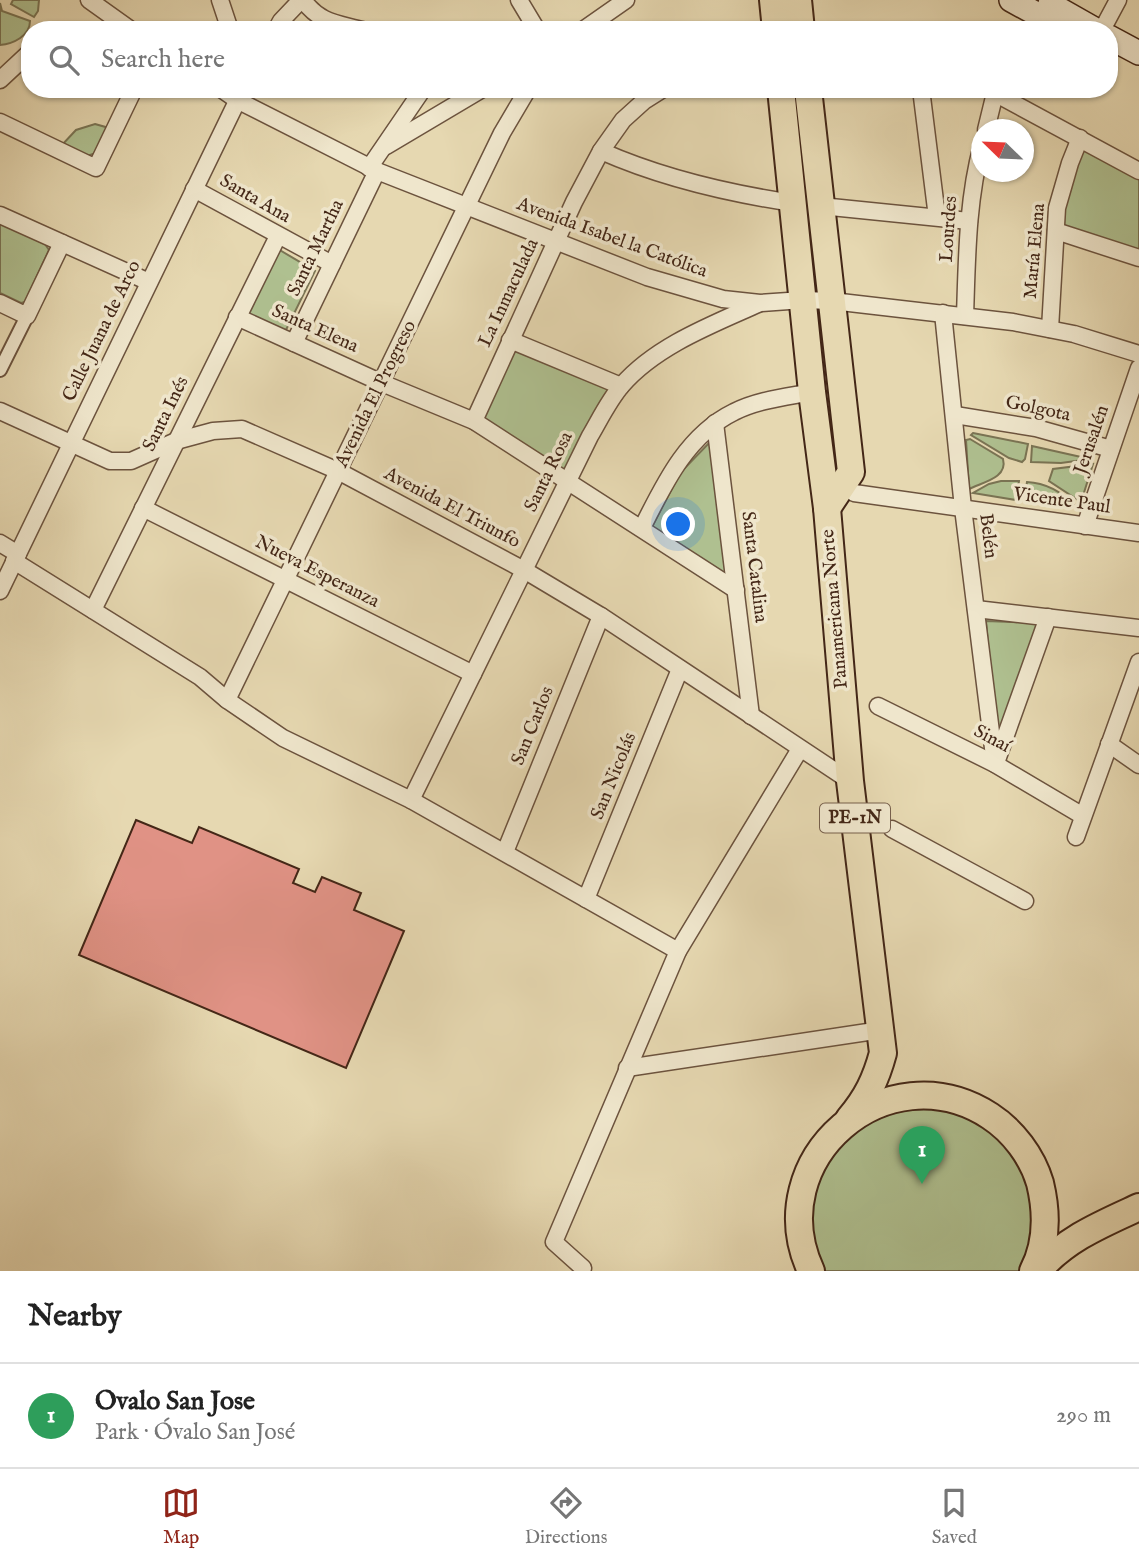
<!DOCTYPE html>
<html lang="en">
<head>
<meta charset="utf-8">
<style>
  :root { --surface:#fff; --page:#f2f2f2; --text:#222; --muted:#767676; --line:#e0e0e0; --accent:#8f2418 }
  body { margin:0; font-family:"IM FELL English",serif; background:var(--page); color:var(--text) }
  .compass { position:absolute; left:971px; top:119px; width:63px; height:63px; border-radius:50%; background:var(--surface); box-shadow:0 2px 5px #0004; rotate:293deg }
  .you { position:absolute; left:679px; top:525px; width:24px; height:24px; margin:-18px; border:5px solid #fff; border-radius:50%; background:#1a73e8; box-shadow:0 0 0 10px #1a73e833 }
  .badge { display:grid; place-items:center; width:46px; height:46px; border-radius:50%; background:var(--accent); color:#fff; font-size:23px; font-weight:700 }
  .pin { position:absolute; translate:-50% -58px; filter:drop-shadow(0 2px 4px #0008) }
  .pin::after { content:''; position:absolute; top:37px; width:24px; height:21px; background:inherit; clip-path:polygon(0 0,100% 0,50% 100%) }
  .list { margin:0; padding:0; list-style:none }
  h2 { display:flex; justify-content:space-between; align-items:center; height:91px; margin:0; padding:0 28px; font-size:30px }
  h2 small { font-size:23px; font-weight:400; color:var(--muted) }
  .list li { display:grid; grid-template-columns:46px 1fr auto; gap:21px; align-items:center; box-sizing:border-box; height:105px; padding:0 28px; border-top:2px solid var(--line) }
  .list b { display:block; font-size:26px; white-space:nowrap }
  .list p { margin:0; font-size:23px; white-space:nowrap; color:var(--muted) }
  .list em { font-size:23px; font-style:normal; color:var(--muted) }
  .icon { flex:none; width:38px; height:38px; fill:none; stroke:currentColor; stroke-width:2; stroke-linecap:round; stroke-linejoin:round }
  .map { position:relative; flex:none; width:1139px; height:1271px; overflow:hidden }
  .search { position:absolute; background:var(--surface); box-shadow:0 2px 5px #0004; left:21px; right:21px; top:21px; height:77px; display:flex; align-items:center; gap:18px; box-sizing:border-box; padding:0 24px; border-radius:28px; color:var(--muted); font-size:26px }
  .sheet { height:196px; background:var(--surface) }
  nav { display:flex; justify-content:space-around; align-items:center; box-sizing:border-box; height:98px; border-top:2px solid var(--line); background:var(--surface); font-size:19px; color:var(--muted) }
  nav a { display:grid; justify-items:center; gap:4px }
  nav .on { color:var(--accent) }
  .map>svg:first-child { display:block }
</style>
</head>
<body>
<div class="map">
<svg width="1139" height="1271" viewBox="0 0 1139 1271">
  <rect width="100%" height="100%" fill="#e6d8b1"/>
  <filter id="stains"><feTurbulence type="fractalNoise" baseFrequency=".00286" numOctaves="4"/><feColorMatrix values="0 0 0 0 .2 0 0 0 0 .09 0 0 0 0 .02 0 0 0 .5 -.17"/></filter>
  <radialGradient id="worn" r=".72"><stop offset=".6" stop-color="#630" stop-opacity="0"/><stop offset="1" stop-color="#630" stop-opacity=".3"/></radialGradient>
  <!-- green -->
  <g fill="#afc090" stroke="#7a7454" stroke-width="2">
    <polygon points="13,0 39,0 38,11 34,17 11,4"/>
    <path d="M0,3L2,11L30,21C30,36 13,44 0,45Z"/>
    <polygon points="95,124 109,128 96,153 87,156 60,147 76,130"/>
    <polygon points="1084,146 1139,177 1139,251 1061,228 1069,187"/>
    <polygon points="0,223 45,244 49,250 25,302 21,303 0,293"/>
    <polygon points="278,249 315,271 284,334 244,316"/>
    <polygon points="513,347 613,387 563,473 479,422"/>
    <polygon points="973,433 1028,444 1025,459 1022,462 1009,458 971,435"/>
    <path d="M970,439L1003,459C1008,478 983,482 969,489L966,440Z"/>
    <polygon points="710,442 729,578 652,527 680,473"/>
    <polygon points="1032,446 1090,459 1061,463 1031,462"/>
    <polygon points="1093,464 1081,502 1049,481 1053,469"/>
    <polygon points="1001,481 1019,481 1016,500 973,493 989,484"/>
    <path d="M1027,482C1046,483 1062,492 1075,506L1024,501Z"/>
    <polygon points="986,621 1040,623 996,738"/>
    <polygon points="897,1105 963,1109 1016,1150 1038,1213 1025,1271 818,1271 807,1199 838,1138"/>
  </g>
  <!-- building -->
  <polygon fill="#e09285" stroke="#442717" stroke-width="2" points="136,820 192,843 199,827 299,869 293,883 315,892 322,877 361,893 354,910 404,931 346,1068 79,955"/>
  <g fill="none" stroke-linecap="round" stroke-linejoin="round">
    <!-- pedestrian casing -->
    <g stroke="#6c533e" stroke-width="16">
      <polyline id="pedestrian" points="0,370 27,316"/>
    </g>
    <!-- minor casing -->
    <g stroke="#6c533e" stroke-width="19">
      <g id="minor">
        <polyline points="89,0 131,30"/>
        <polyline points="220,0 230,30"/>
        <path d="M303,0C320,23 336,23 362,30"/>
        <polyline points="519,0 537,30"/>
        <polyline points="276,30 281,21 301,0"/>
        <polyline points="583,30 626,0"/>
        <polyline points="1102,30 1118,0"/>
        <polyline points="0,80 30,52"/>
        <polyline points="221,89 237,100 377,171 647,277 723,299 760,303 803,300 832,301 1013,322 1074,334 1139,354"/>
        <polyline points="921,89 937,217"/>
        <polyline points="987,89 1139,171"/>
        <polyline points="0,122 96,168 134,89"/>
        <polyline points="986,130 995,93"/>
        <polyline points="386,146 482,89"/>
        <path d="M601,151C662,178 726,193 793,203"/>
        <polyline points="369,168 423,89"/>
        <polyline points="194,189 332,264"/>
        <polyline points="821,206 969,221"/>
        <polyline points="0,215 149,282"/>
        <polyline points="1056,231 1139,258"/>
        <polyline points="0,303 27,316 62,243"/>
        <polyline points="943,313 963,508 995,764"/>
        <path d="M965,316C967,259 967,201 982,145"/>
        <polyline points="237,317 382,383 474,421 736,590"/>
        <polyline points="1050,329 1057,208 1070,163 1080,138"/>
        <polyline points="510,340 621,386"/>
        <polyline points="294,343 377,171"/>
        <polyline points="0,411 110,461 131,461 176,441 213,431 242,429 338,471 524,570 601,616 850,781"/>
        <polyline points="955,415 1036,428 1111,449"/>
        <polyline points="474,421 574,202 601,151 623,120 644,101 663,89"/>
        <polyline points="715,423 751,716"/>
        <polyline points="854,493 1139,533"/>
        <polyline points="143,508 473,674"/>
        <polyline points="1085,526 1139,368"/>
        <path d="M642,528C664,484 687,435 734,412C757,400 786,397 812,392"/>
        <polyline points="0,543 18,554"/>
        <polyline points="14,561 200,677 227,700 283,738 411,800 678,951"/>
        <polyline points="0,591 243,89"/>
        <polyline points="976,609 1139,628"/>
        <polyline points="93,610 278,236"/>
        <polyline points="227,700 502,133 528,89"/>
        <polyline points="878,706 995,764 1083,816"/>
        <polyline points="1109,744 1139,765"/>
        <polyline points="997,760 1048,617"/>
        <path d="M411,800L590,436C600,419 609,400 622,385C656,346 711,325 758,304"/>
        <polyline points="892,829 1025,901"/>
        <polyline points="1076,837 1139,662"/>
        <polyline points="505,852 601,616"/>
        <polyline points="586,899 680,669"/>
        <polyline points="627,1068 881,1030"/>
        <polyline points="583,1268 554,1242 678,951 800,749"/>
      </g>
    </g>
    <!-- secondary casing -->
    <g stroke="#442717" stroke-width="26">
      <g id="secondary">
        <polyline points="1011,0 1066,30"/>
        <polyline points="1050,4 1096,30"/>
        <polyline points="1109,37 1139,53"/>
      </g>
    </g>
    <!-- trunk casing -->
    <g stroke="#442717" stroke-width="30">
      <g id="trunk">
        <polyline points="773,0 776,30"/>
        <polyline points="798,0 801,30"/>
        <path d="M781,89L812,392L827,508L850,781L883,1053C876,1079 867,1098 849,1119"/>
        <polyline points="808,89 851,472 827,508"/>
        <path d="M811,1271C759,1159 887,1049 990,1116C1013,1131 1032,1156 1040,1183C1047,1212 1047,1244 1033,1271"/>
        <path d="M1038,1271C1065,1239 1102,1224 1139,1207"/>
      </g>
    </g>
    <!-- pedestrian -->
    <use href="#pedestrian" stroke="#efe6cc" stroke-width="12"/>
    <!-- minor -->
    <use href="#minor" stroke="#efe6cc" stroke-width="16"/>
    <!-- secondary -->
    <use href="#secondary" stroke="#efe6cc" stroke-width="23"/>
    <!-- trunk -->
    <use href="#trunk" stroke="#e6d8b1" stroke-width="26"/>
  </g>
  <g text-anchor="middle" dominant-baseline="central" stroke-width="7" stroke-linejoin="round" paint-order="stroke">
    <!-- shield labels -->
    <rect fill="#efe6cc" stroke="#77604d" stroke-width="2" x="820" y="803.5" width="70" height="29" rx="5"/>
    <g font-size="18" font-weight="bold" fill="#442717">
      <text x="855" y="818">PE-1N</text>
    </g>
    <!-- street labels -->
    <g font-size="19" fill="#442717" stroke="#efe6cc">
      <text transform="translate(255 199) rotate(30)">Santa Ana</text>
      <text transform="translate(949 229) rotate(-86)">Lourdes</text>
      <text transform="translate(612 238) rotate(20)">Avenida Isabel la Católica</text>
      <text transform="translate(316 248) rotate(-64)">Santa Martha</text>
      <text transform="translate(1035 251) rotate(-85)">María Elena</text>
      <text transform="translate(509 293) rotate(-65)">La Inmaculada</text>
      <text transform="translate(315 329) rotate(24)">Santa Elena</text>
      <text transform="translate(102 331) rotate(-64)">Calle Juana de Arco</text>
      <text transform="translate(376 394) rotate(-64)">Avenida El Progreso</text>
      <text transform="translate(1038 409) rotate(12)">Golgota</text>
      <text transform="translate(166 414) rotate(-64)">Santa Inés</text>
      <text transform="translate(1092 440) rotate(-71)">Jerusalén</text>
      <text transform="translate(549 472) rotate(-64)">Santa Rosa</text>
      <text transform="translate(1062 501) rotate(8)">Vicente Paul</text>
      <text transform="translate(452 508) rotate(28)">Avenida El Triunfo</text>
      <text transform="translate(988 536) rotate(83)">Belén</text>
      <text transform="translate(754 567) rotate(83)">Santa Catalina</text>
      <text transform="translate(317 572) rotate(27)">Nueva Esperanza</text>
      <text transform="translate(835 609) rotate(-95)">Panamericana Norte</text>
      <text transform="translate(533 726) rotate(-68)">San Carlos</text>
      <text transform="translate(992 739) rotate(28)">Sinaí</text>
      <text transform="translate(614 776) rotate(-68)">San Nicolás</text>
    </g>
  </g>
  <rect width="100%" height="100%" filter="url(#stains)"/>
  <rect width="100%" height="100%" fill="url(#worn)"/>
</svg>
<svg class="compass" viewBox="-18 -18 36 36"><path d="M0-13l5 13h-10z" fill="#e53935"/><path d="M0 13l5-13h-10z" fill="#767676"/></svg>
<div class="you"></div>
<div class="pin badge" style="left:922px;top:1184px;background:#2e9e5b">1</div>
<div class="search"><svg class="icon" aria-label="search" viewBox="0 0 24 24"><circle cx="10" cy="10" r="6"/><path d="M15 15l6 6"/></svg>Search here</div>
</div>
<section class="sheet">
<h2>Nearby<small></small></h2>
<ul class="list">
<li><span class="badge" style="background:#2e9e5b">1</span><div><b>Ovalo San Jose</b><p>Park · Óvalo San José</p></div><em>290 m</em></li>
</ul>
</section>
<nav>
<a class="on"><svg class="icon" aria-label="map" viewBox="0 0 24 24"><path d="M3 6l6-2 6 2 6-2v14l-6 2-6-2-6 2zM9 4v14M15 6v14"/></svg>Map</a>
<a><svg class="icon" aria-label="directions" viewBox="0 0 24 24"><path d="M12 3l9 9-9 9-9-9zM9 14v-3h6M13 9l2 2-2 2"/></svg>Directions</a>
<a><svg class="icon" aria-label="saved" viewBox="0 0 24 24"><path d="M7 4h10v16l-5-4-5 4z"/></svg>Saved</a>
</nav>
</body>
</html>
